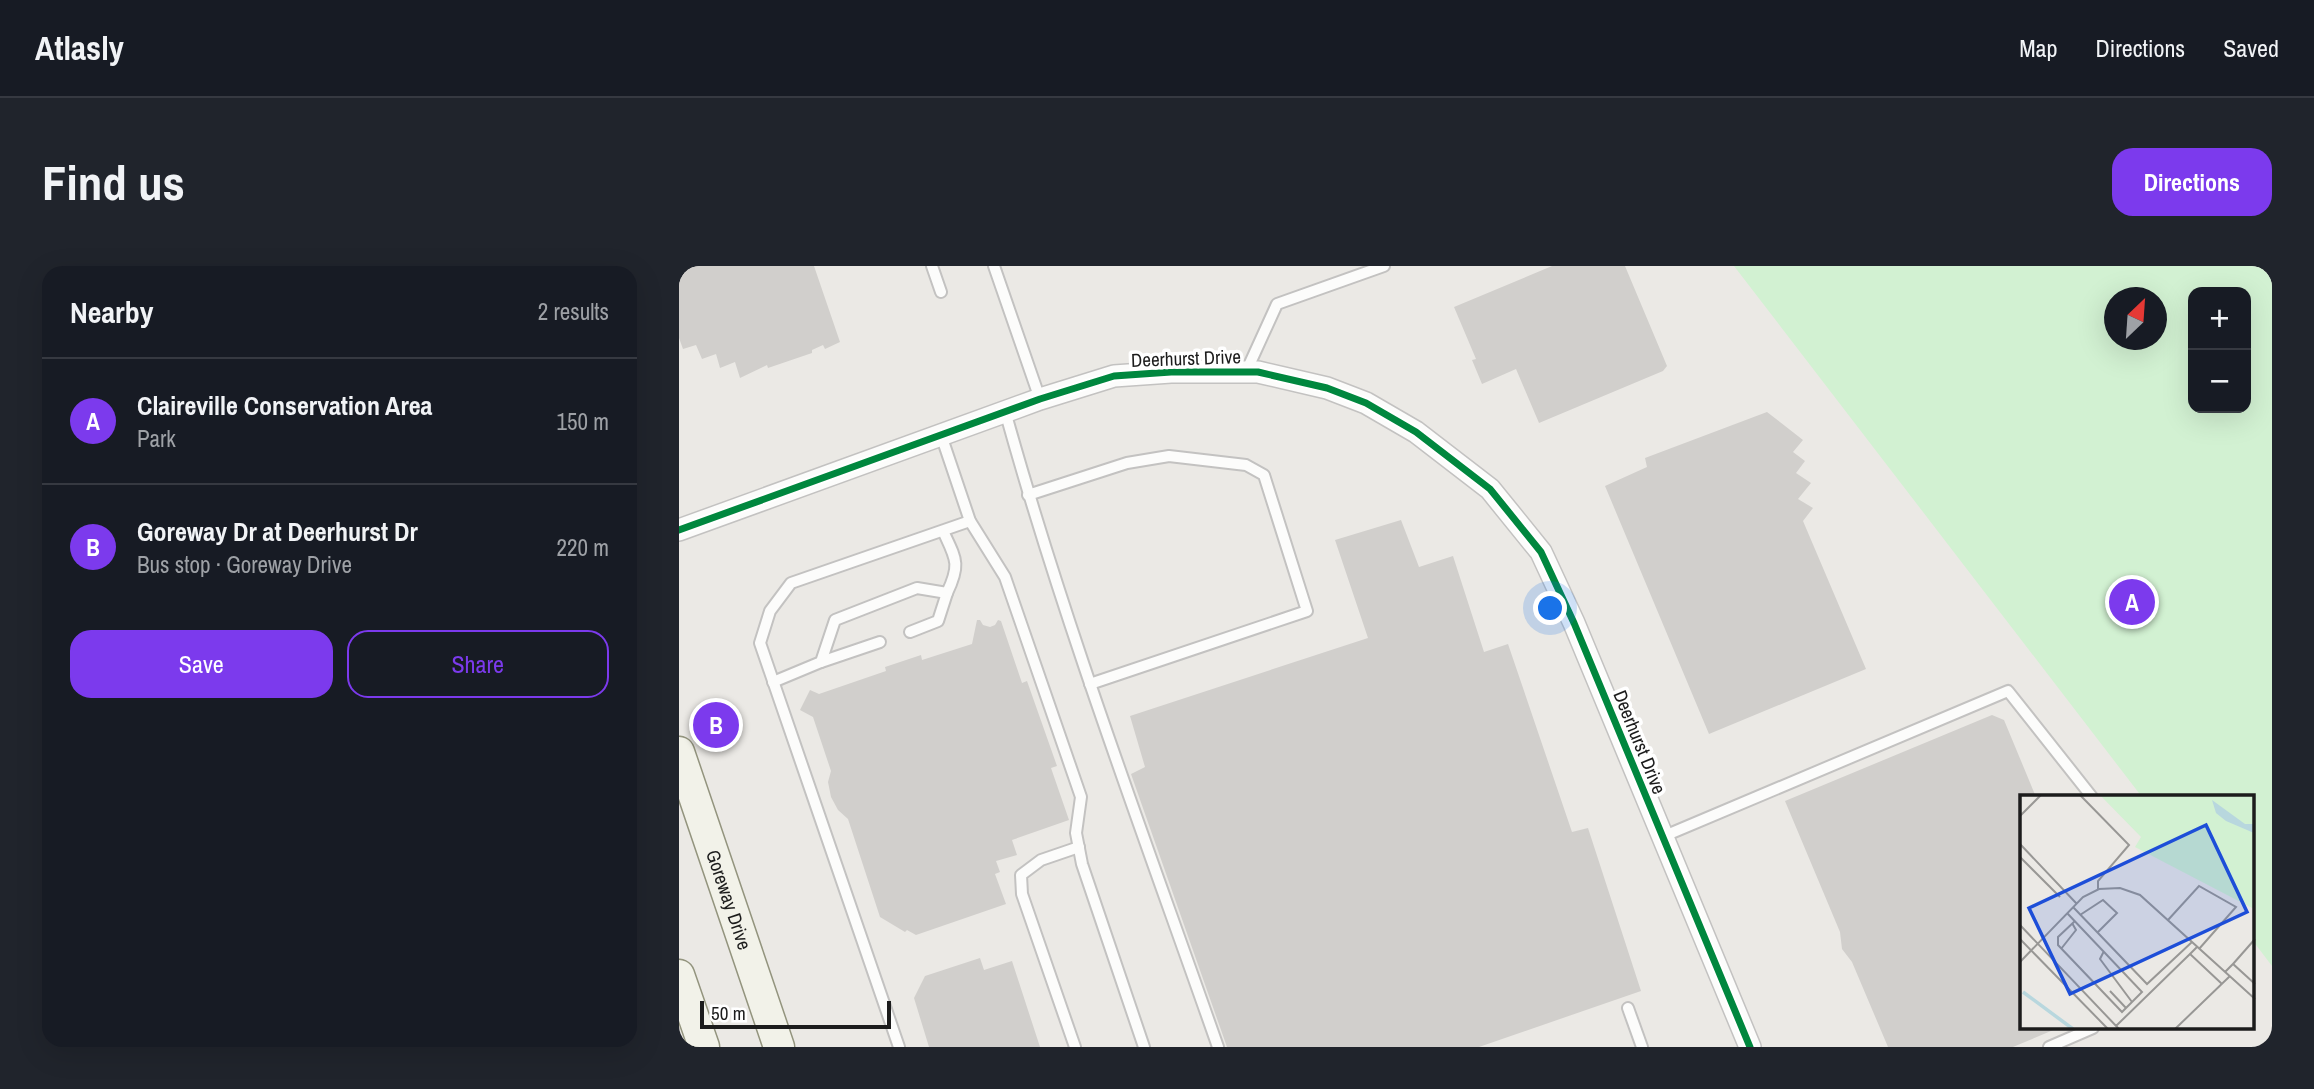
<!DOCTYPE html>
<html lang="en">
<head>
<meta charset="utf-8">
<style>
  :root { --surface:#171b24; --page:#20242c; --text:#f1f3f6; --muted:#9ea1a6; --line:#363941; --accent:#7c3aed }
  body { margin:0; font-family:"Archivo Narrow",sans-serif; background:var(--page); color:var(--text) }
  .controls { position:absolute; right:21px; top:21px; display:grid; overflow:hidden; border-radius:14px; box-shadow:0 7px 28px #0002 }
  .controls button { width:63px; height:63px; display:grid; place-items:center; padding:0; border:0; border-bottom:2px solid var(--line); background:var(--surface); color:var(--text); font:35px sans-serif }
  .compass { position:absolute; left:1425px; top:21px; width:63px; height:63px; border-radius:50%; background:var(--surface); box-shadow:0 7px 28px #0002; rotate:25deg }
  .scale { position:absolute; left:21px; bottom:18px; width:191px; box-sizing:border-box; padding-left:7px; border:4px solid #1c1c1c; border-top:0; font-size:19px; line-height:24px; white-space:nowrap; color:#1c1c1c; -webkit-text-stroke:5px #fff; paint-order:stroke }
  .you { position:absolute; left:872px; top:343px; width:24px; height:24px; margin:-18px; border:5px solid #fff; border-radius:50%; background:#1a73e8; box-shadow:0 0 0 10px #1a73e833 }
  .badge { display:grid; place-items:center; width:46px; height:46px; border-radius:50%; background:var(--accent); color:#fff; font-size:23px; font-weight:700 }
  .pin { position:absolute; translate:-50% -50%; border:4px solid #fff; box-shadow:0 2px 7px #0006 }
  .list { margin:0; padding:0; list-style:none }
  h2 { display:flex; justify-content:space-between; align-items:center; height:91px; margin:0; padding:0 28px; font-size:30px }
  h2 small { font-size:23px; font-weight:400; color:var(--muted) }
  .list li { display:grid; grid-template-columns:46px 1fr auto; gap:21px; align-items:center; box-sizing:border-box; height:126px; padding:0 28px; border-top:2px solid var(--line) }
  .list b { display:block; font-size:26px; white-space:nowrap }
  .list p { margin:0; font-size:23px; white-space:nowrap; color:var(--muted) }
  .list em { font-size:23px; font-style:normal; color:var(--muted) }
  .actions { display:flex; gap:14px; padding:21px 28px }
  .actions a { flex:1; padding:16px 0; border:2px solid var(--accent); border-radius:21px; text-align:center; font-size:24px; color:var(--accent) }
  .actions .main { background:var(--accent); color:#fff }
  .map { position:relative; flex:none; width:1593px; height:781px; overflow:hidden; border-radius:21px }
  header { display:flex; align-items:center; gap:42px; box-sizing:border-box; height:98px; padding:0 35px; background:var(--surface); border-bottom:2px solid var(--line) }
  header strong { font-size:33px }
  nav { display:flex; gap:38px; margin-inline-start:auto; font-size:24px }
  .intro { display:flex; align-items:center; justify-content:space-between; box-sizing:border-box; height:168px; padding:0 42px }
  h1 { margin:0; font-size:49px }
  .button { padding:18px 32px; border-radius:21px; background:var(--accent); color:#fff; font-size:24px; font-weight:700 }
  main { display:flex; gap:42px; padding:0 42px }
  aside { flex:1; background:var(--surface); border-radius:21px; box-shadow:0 7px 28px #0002 }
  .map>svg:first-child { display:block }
</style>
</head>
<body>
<header>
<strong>Atlasly</strong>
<nav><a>Map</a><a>Directions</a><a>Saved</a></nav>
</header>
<div class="intro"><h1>Find us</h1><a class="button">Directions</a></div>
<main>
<aside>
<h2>Nearby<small>2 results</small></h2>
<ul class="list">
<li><span class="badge">A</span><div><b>Claireville Conservation Area</b><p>Park</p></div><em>150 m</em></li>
<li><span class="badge">B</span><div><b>Goreway Dr at Deerhurst Dr</b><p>Bus stop · Goreway Drive</p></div><em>220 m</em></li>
</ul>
<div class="actions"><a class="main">Save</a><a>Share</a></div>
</aside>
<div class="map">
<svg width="1593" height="781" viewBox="0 0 1593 781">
  <rect width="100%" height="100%" fill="#ebe9e5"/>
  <!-- park -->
  <path fill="#d2f1d2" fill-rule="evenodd" d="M1055,0H1593V700L1574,675V531H1463ZM1514,26H1567V142H1514ZM1436,32H1478V74H1436Z"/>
  <!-- building -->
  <g fill="#d1cfcc">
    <polygon points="0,0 135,0 161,76 146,83 144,79 133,84 133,87 89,102 88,99 61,112 56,96 41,102 37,88 23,93 17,79 4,83 0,72"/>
    <polygon points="873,0 946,0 988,100 984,105 860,157 837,103 803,118 793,94 797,93 775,41"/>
    <polygon points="1088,146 1124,174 1114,186 1126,195 1117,207 1132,217 1119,233 1134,242 1124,255 1187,403 1030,468 926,220 968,201 966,192"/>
    <polygon points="722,254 740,301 774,290 805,386 829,378 893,566 909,562 962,725 800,781 548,781 452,508 466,501 451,450 689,372 656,274"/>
    <polygon points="298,354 301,354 304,359 311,361 316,359 319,354 322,355 343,417 348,415 378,500 372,502 390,554 333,574 338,589 317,595 321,606 316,608 327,638 237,669 228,664 226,666 201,651 169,553 159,544 152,531 149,516 152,505 134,451 121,444 131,424 140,428 207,405 206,401 242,389 243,394 293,378"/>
    <polygon points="1313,449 1325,454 1357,531 1343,531 1343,762 1379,762 1334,781 1209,781 1173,696 1163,683 1161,666 1106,535"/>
    <polygon points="301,692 305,704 333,695 361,781 250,781 235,732 246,710"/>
  </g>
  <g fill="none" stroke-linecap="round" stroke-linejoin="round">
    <!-- service casing -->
    <g stroke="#c3c2c1" stroke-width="14">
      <g id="service">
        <polyline points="253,0 262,26"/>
        <polyline points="315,0 361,133"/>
        <polyline points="567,106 598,38 705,0"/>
        <path d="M326,145C386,361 465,570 539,781"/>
        <polyline points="262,169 291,255 326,311 402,531 397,567 403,598 465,781"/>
        <polyline points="349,229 448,197 490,190 567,199 585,209 628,345 411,418"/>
        <polyline points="231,366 259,355 268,327"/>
        <polyline points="142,396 201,376"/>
        <path d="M94,416L142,396L156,354L238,322L268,327C282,298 277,293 264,265"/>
        <polyline points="983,571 1329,425 1413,531"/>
        <polyline points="949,742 963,781"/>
        <polyline points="220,781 81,377 91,345 112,317 291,255"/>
        <polyline points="396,781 343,628 342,609 362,594 400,581"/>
        <polyline points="1370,781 1414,762"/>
      </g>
    </g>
    <!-- minor casing -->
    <g stroke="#c3c2c1" stroke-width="24">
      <polyline id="minor" points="0,264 361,133 435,110 492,106 579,106 648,122 687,137 737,166 811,223 862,286 895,357 1071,781"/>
    </g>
    <!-- secondary casing -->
    <g stroke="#93947e" stroke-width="33">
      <g id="secondary">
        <path id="s1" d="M0,486L100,781"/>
        <polyline points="0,709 25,781"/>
      </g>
    </g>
    <!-- service -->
    <use href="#service" stroke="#fcfcfb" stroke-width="10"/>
    <!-- minor -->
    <use href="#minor" stroke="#fcfcfb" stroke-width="21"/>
    <!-- secondary -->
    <use href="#secondary" stroke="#f2f2e9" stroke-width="30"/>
    <!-- cycleway casing -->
    <g stroke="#fff" stroke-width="11">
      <polyline id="cycleway" points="0,264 361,133 435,110 492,106 579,106 648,122 687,137 737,166 811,223 862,286 895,357 1071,781"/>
    </g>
    <!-- cycleway -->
    <use href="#cycleway" stroke="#00873e" stroke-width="7"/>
  </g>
  <g text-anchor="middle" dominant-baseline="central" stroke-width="7" stroke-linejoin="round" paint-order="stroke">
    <!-- street labels -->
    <g font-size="19" fill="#1c1c1c" stroke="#fff">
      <text transform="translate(507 92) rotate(-2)">Deerhurst Drive</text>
      <text transform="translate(961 476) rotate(68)">Deerhurst Drive</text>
      <text stroke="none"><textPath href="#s1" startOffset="156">Goreway Drive</textPath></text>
    </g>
  </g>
  <!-- overview -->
  <g transform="translate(1341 529)">
    <rect width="234" height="234" fill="#ebe9e5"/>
    <path d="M80,0H234V114L115,52L121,42Z" fill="#d2f1d2"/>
    <path d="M192,5L225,29H234V38L206,26L196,18Z" fill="#b8d7de"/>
    <path fill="none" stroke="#b8d7de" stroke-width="3.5" d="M3,197L53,234"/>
    <path fill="none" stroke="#989795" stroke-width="2" d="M60,0L109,50L78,86V94M0,21L21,0M0,49L56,108M0,62L40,102M53,112L127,189L172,147M47,118L122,197L102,217L38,150V142L55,126M60,120L83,105L97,118L77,138M148,125L179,91L216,112L179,154M0,130L99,234M0,144L88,234M177,152L170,159L202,189M41,154L56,135L52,128M84,156L80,164L112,207M0,167L63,102L79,94L100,93L120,100L235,204M213,169L235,144M205,177L213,169L235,189M90,196L106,213M96,231L170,159M155,234L210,181"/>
    <path fill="#1d4ed8" fill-opacity="0.15" stroke="#1d4ed8" stroke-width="3.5" d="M186,30L227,117L50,199L9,113Z"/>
    <rect width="234" height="234" fill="none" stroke="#1c1c1c" stroke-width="3.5"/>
  </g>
</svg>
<div class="controls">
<button>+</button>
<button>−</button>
</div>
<svg class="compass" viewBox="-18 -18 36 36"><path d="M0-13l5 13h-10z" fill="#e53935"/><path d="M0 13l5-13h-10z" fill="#9ea1a6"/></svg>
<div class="scale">50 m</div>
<div class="you"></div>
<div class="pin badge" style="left:1453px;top:336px">A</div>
<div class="pin badge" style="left:37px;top:459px">B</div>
</div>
</main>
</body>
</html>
